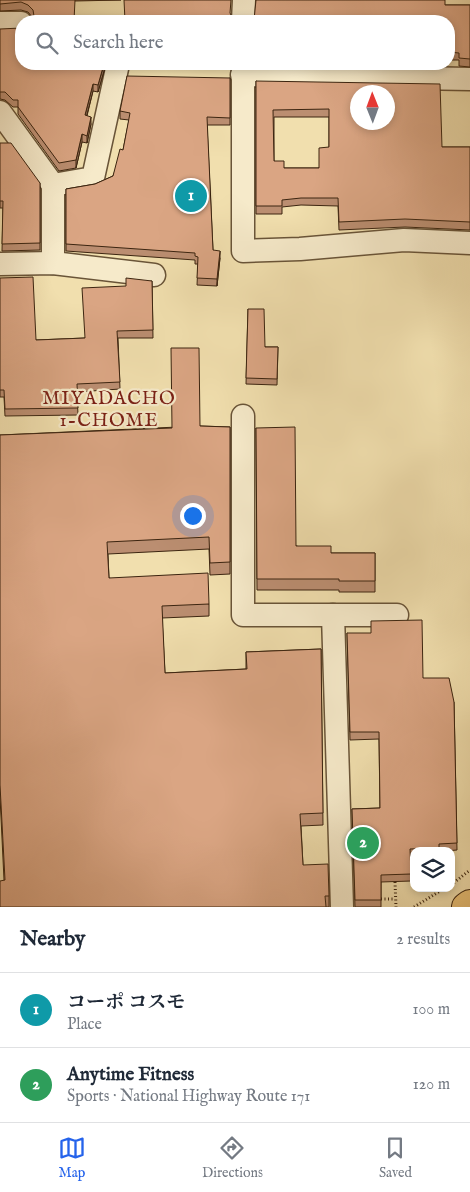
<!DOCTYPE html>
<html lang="en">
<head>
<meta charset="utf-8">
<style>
  :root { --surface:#fff; --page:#f2f2f3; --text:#1f2937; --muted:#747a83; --line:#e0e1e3; --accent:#2563eb }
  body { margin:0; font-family:"IM FELL English","Noto Serif JP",serif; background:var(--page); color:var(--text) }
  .controls { position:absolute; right:15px; bottom:15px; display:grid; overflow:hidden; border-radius:10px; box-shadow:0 2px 8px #0003 }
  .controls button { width:45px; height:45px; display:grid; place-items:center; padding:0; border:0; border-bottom:1px solid var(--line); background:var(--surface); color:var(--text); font:25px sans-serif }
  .compass { position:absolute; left:350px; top:85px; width:45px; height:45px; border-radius:50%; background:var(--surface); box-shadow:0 2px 8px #0003; rotate:359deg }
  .you { position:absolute; left:192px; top:515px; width:18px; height:18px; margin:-12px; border:4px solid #fff; border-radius:50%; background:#1a73e8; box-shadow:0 0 0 8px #1a73e833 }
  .badge { display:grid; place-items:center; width:32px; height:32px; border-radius:50%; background:var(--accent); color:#fff; font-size:16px; font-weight:700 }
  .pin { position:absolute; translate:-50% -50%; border:2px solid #fff; box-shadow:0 1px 5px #0006 }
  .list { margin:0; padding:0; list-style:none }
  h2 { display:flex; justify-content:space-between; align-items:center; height:65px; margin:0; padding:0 20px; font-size:21px }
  h2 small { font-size:16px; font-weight:400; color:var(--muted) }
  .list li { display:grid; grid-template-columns:32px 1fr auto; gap:15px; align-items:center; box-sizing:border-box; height:75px; padding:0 20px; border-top:1px solid var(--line) }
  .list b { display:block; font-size:19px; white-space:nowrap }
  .list p { margin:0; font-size:16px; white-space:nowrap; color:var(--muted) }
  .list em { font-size:16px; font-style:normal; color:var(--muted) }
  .icon { flex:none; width:28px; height:28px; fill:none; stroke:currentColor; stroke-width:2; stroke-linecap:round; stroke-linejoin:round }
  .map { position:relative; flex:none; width:470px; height:907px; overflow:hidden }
  .search { position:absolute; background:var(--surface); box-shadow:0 2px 8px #0003; left:15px; right:15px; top:15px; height:55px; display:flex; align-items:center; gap:12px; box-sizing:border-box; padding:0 18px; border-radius:20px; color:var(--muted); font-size:19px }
  .sheet { height:215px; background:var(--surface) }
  nav { display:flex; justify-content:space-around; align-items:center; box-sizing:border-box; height:70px; border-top:1px solid var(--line); background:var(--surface); font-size:14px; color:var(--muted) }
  nav a { display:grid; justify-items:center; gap:2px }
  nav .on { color:var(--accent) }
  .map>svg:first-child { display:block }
</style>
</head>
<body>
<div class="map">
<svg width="470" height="907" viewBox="0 0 470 907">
  <rect width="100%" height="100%" fill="#f1dfae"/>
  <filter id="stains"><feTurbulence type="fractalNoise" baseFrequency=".004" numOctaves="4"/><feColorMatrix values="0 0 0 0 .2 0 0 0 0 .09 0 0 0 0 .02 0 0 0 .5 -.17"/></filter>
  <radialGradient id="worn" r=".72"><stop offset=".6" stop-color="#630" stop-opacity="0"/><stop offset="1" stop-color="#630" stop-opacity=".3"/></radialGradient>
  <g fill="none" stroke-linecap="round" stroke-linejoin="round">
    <!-- street casing -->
    <g stroke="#695438" stroke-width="25">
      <g id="street">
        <polyline points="243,21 244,0"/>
        <polyline points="0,23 21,23"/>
        <polyline points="243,64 243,251 300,249 404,240 470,243"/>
        <polyline points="242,75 470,79"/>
        <polyline points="0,112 53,185 53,263"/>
        <polyline points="53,185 93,178 118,64"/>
        <polyline points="0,264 53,263 154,275"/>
        <polyline points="243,416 243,615 397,615"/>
        <polyline points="333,615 342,907"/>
      </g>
    </g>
    <!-- highway casing -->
    <g stroke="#3c2510" stroke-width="30">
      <polyline id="highway" points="466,907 470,904"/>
    </g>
    <!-- path -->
    <g stroke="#3c2510" stroke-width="3" stroke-dasharray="1 2.5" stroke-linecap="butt">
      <polyline points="395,882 396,907"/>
      <polyline points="451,885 470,870"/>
      <polyline points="381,899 395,899"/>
      <polyline points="414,907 445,888"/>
    </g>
    <!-- street -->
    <use href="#street" stroke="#f6eaca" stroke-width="22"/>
    <!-- highway -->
    <use href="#highway" stroke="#e8c077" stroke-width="28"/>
  </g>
  <!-- wall -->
  <g fill="#bb8e71" stroke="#3c2510" fill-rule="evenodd">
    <polygon points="0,0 121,0 75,1 33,18 28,12 21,10 0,11"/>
    <polygon points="445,5 470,5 470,67 459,66 459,60 449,60 449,21"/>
    <polygon points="0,29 21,64 106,64 98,92 93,91 87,116 91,124 87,143 82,142 76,168 59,171 18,114 18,107 13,107 5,100 0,99"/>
    <polygon points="230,78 230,125 207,125 213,250 220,258 217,286 197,285 198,264 195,264 195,260 66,251 66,189 95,184 113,176 123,150 129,120 120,119 120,111"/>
    <path d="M256,81L442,147H470V230L405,227L339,230L338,206L301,205L282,207V214H256ZM274,117H329V147L319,168H284L274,161Z"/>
    <polygon points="0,143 40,183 40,250 2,251 3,208 0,208"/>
    <polygon points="0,281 36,340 85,338 126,286 152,281 153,338 118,338 120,389 77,392 78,415 5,416 4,397 0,397"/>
    <polygon points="248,309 265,347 278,347 277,385 246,384"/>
    <polygon points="200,426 230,427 230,574 210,575 209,549 108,554 109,578 209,604 209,616 162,618 165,673 246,669 246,652 321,649 323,825 301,826 303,865 329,896 329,907 0,907 4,880 0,797 0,435"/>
    <polygon points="256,428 296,546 331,553 375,553 375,592 339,592 339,590 257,590"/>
    <polygon points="347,633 423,678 454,702 457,850 445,851 414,851 414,856 410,856 411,881 381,882 381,907 355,907 352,809 380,808 379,739 350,740"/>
  </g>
  <!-- shaded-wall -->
  <g fill="#99745c" stroke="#3c2510">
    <polygon points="104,64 106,64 98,92 98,85"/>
    <polygon points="93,84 93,91 85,122 85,115"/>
    <polygon points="91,117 91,124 87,143 87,136"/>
    <polygon points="82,134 82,142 76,168 76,160"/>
    <polygon points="220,251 220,258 217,286 217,279"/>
  </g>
  <!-- building -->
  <g fill="#daa583" stroke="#3c2510" fill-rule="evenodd">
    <polygon points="0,0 75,0 74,21 31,21 34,16 33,10 28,5 21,2 0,4"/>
    <polygon points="124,0 231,0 230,13 234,21 125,21"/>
    <polygon points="256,0 445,0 445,5 470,5 470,59 459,58 459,53 449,52 449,21 253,21 254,20"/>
    <polygon points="21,28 21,64 104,64 98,85 93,84 85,115 91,117 87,136 82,134 76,160 59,163 18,107 18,100 13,100 5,92 0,92 0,29"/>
    <polygon points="127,76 230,78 230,118 207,117 213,250 220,251 217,279 197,278 198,257 195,256 195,253 66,244 66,189 95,184 113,176 120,149 123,150 130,113 120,111"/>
    <path d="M256,81L440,84L442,147H470V222L405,219L339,222L338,198H301L282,200V206H256ZM358,92H388V122H358ZM329,109V147L319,148V168H284V161H274L273,110Z"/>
    <polygon points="0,143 11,143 40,183 40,243 2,244 3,201 0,201"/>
    <polygon points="33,277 36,340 85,338 82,288 126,286 126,278 152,281 153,330 117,331 120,382 77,384 78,408 5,409 4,390 0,390 0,278"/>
    <polygon points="248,309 264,309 265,347 278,347 277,379 246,378"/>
    <polygon points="171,348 199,348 200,426 230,427 230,562 210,563 209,537 107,542 109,578 208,573 209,604 162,606 165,673 247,669 246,652 321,649 323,813 300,814 303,865 328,864 329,896 325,896 326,907 0,907 0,881 5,880 0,785 0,435 172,428"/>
    <polygon points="295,427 296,546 331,546 331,553 375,553 375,581 339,581 339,579 257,579 256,428"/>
    <polygon points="422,620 423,678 449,678 454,702 457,843 439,844 439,848 410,849 411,874 381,875 381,900 355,900 352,809 380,808 379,732 350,732 347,633 371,633 371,621"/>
  </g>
  <g text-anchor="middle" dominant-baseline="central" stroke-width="4.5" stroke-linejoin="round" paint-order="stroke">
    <!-- neighbourhood labels -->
    <g font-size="19" letter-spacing="1" fill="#7a1f14" stroke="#f6eaca">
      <text x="109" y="399">MIYADACHO<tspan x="109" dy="22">1-CHOME</tspan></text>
    </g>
  </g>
  <rect width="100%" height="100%" filter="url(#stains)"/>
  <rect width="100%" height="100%" fill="url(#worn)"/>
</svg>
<div class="controls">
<button><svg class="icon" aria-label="layers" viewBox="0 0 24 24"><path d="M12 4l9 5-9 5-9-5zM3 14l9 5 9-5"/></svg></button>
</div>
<svg class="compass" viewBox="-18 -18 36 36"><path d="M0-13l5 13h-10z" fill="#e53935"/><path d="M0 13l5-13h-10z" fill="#747a83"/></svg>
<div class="you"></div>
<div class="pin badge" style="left:191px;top:196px;background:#0f9aa8">1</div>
<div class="pin badge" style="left:363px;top:843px;background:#2e9e5b">2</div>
<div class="search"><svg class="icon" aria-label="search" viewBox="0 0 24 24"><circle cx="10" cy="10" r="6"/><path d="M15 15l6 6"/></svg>Search here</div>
</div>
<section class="sheet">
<h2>Nearby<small>2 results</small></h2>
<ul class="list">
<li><span class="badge" style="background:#0f9aa8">1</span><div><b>コーポ コスモ</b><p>Place</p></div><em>100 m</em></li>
<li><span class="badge" style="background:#2e9e5b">2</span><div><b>Anytime Fitness</b><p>Sports · National Highway Route 171</p></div><em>120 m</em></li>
</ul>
</section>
<nav>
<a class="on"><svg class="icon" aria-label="map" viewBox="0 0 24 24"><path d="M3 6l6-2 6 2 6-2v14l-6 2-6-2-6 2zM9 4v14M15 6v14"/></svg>Map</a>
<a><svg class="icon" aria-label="directions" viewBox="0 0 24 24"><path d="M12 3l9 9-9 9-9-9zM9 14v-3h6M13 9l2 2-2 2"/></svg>Directions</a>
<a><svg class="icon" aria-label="saved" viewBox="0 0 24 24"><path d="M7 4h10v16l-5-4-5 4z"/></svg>Saved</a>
</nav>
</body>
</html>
